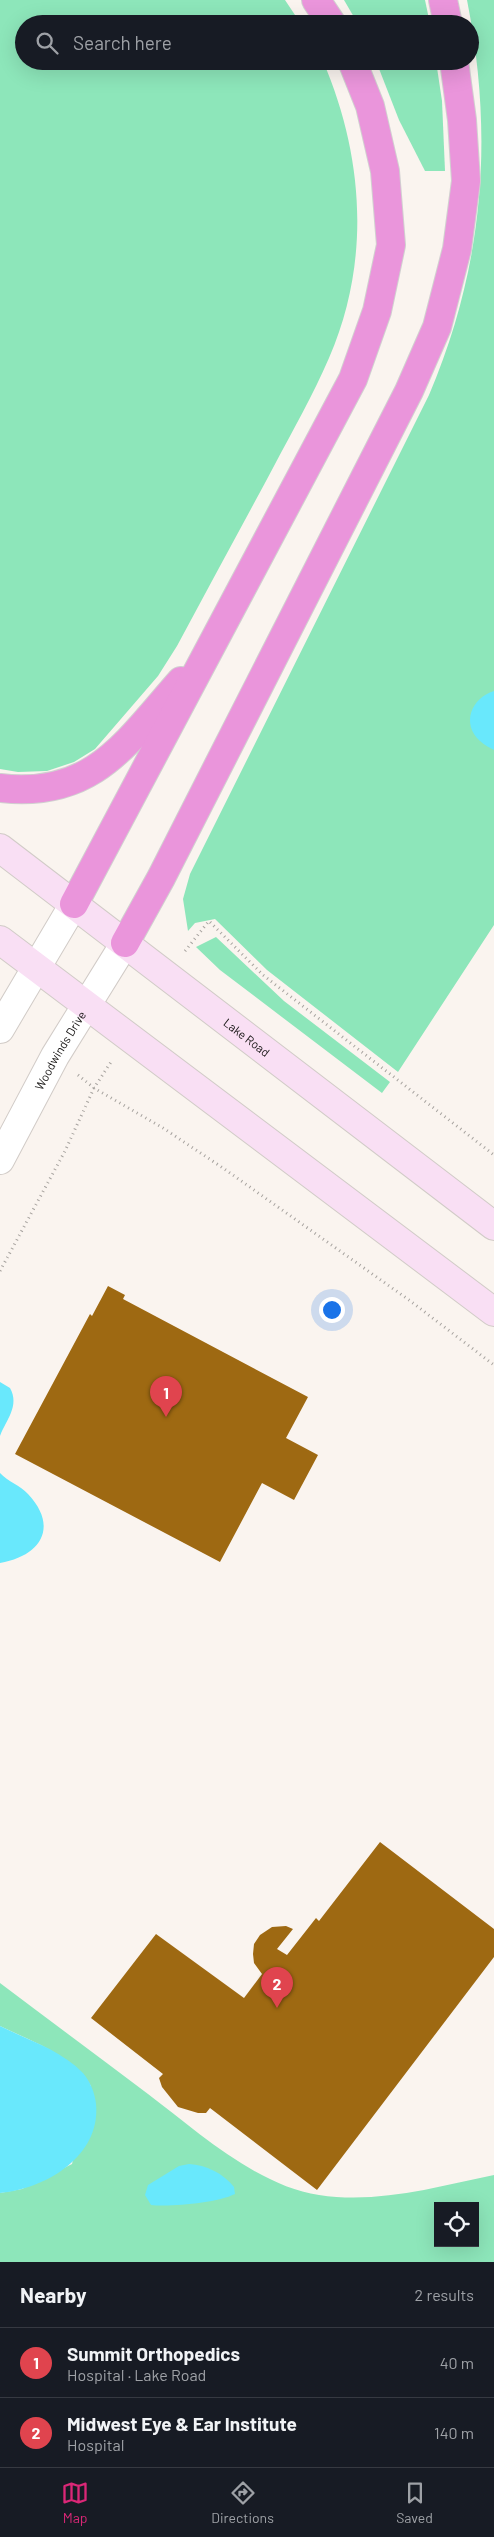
<!DOCTYPE html>
<html lang="en">
<head>
<meta charset="utf-8">
<style>
  :root { --surface:#171b24; --page:#20242c; --text:#f1f3f6; --muted:#9ea1a6; --line:#363941; --accent:#db2777 }
  body { margin:0; font-family:Barlow,sans-serif; background:var(--page); color:var(--text) }
  .controls { position:absolute; right:15px; bottom:15px; display:grid; overflow:hidden; border-radius:0px; box-shadow:0 5px 20px #0002 }
  .controls button { width:45px; height:45px; display:grid; place-items:center; padding:0; border:0; border-bottom:1px solid var(--line); background:var(--surface); color:var(--text); font:25px sans-serif }
  .you { position:absolute; left:331px; top:1309px; width:18px; height:18px; margin:-12px; border:4px solid #fff; border-radius:50%; background:#1a73e8; box-shadow:0 0 0 8px #1a73e833 }
  .badge { display:grid; place-items:center; width:32px; height:32px; border-radius:50%; background:var(--accent); color:#fff; font-size:16px; font-weight:700 }
  .pin { position:absolute; translate:-50% -41px; filter:drop-shadow(0 1px 2px #0008) }
  .pin::after { content:''; position:absolute; top:26px; width:18px; height:15px; background:inherit; clip-path:polygon(0 0,100% 0,50% 100%) }
  .list { margin:0; padding:0; list-style:none }
  h2 { display:flex; justify-content:space-between; align-items:center; height:65px; margin:0; padding:0 20px; font-size:21px }
  h2 small { font-size:16px; font-weight:400; color:var(--muted) }
  .list li { display:grid; grid-template-columns:32px 1fr auto; gap:15px; align-items:center; box-sizing:border-box; height:70px; padding:0 20px; border-top:1px solid var(--line) }
  .list b { display:block; font-size:19px; white-space:nowrap }
  .list p { margin:0; font-size:16px; white-space:nowrap; color:var(--muted) }
  .list em { font-size:16px; font-style:normal; color:var(--muted) }
  .icon { flex:none; width:28px; height:28px; fill:none; stroke:currentColor; stroke-width:2; stroke-linecap:round; stroke-linejoin:round }
  .map { position:relative; flex:none; width:494px; height:2262px; overflow:hidden }
  .search { position:absolute; background:var(--surface); box-shadow:0 5px 20px #0002; left:15px; right:15px; top:15px; height:55px; display:flex; align-items:center; gap:12px; box-sizing:border-box; padding:0 18px; border-radius:28px; color:var(--muted); font-size:19px }
  .sheet { height:205px; background:var(--surface) }
  nav { display:flex; justify-content:space-around; align-items:center; box-sizing:border-box; height:70px; border-top:1px solid var(--line); background:var(--surface); font-size:14px; color:var(--muted) }
  nav a { display:grid; justify-items:center; gap:2px }
  nav .on { color:var(--accent) }
  .map>svg:first-child { display:block }
</style>
</head>
<body>
<div class="map">
<svg width="494" height="2262" viewBox="0 0 494 2262">
  <rect width="100%" height="100%" fill="#faf4ef"/>
  <!-- green -->
  <g fill="#8de6ba" fill-rule="evenodd">
    <path d="M0,0H285L301,24H24V61H323C364,157 371,261 329,358C313,395 293,430 274,466C242,526 209,586 177,646L158,676L95,749L74,762L47,771L18,772L0,769Z"/>
    <polygon points="344,0 425,0 430,24 358,24"/>
    <path d="M467,0H494V925L398,1072L267,970L215,919L195,923L188,931L183,899L190,874L429,395C484,266 494,137 467,0Z"/>
    <polygon points="376,61 436,61 442,101 445,171 425,171 399,120"/>
    <polygon points="216,937 284,1001 390,1082 382,1093 220,970 196,947"/>
    <path d="M0,1983C49,2020 99,2057 148,2094C197,2131 257,2186 319,2195C378,2204 436,2187 494,2175V2262H0V2193L22,2189L72,2164L91,2086C70,2054 33,2042 0,2026ZM438,2206H475V2243H438Z"/>
  </g>
  <!-- water -->
  <g fill="#69e8fc">
    <path d="M494,691V750C490,748 484,745 480,741C461,724 471,698 494,691Z"/>
    <path d="M0,1382L10,1388C20,1406 6,1420 0,1436Z"/>
    <path d="M0,1473C8,1482 20,1485 28,1494C59,1527 41,1556 0,1563Z"/>
    <path d="M0,2026C28,2040 61,2050 83,2073C90,2081 95,2093 96,2104C101,2156 46,2189 0,2193Z"/>
    <path d="M189,2164C206,2165 223,2173 234,2187L235,2194C217,2203 171,2207 151,2205L145,2195L148,2185L179,2166Z"/>
  </g>
  <!-- building -->
  <g fill="#9e6912">
    <polygon points="108,1286 125,1295 123,1299 308,1397 286,1438 318,1455 294,1500 262,1483 220,1562 15,1454 90,1314 92,1316"/>
    <polygon points="380,1842 494,1929 494,1957 317,2190 210,2108 206,2113 198,2113 178,2107 162,2087 159,2078 163,2074 91,2018 156,1934 244,1998 262,1974 254,1963 253,1954 254,1944 260,1935 272,1927 286,1926 293,1929 277,1949 287,1955 316,1918 319,1921"/>
  </g>
  <g fill="none" stroke-linecap="round" stroke-linejoin="round">
    <!-- tertiary casing -->
    <g stroke="#d1cbc7" stroke-width="30">
      <g id="tertiary">
        <polyline points="0,1029 74,904"/>
        <path id="s1" d="M0,1160L55,1056L125,943"/>
      </g>
    </g>
    <!-- secondary casing -->
    <g stroke="#d1cbc7" stroke-width="30">
      <g id="secondary">
        <path id="s2" d="M0,848L494,1226"/>
        <polyline points="0,940 494,1312"/>
      </g>
    </g>
    <!-- motorway casing -->
    <g stroke="#d1d0d0" stroke-width="30">
      <g id="motorway">
        <polyline points="316,0 332,24"/>
        <polyline points="443,0 448,24"/>
        <path d="M0,788C93,799 126,743 181,681"/>
        <polyline points="74,904 353,379 377,311 391,245 385,171 370,106 352,61"/>
        <polyline points="125,943 161,878 409,391 437,327 457,249 466,181 462,120 454,61"/>
      </g>
    </g>
    <!-- path -->
    <g stroke="#a7a39f" stroke-width="3" stroke-dasharray="1 4" stroke-linecap="butt">
      <polyline points="185,951 209,921 263,975 494,1155"/>
      <polyline points="78,1075 94,1088 163,1128 223,1168 409,1300 494,1365"/>
      <polyline points="0,1271 65,1151 94,1088 111,1062"/>
    </g>
    <!-- tertiary -->
    <use href="#tertiary" stroke="#fff" stroke-width="28"/>
    <!-- secondary -->
    <use href="#secondary" stroke="#f9dff4" stroke-width="28"/>
    <!-- motorway -->
    <use href="#motorway" stroke="#ea95db" stroke-width="28"/>
  </g>
  <g text-anchor="middle" dominant-baseline="central" stroke-width="4" stroke-linejoin="round" paint-order="stroke">
    <!-- street labels -->
    <g font-size="12" fill="#171514" stroke="#fff">
      <text stroke="none"><textPath href="#s2" startOffset="311">Lake Road</textPath></text>
      <text stroke="none"><textPath href="#s1" startOffset="125">Woodwinds Drive</textPath></text>
    </g>
  </g>
</svg>
<div class="controls">
<button><svg class="icon" aria-label="locate" viewBox="0 0 24 24"><circle cx="12" cy="12" r="6"/><path d="M12 2v4M12 18v4M2 12h4M18 12h4"/></svg></button>
</div>
<div class="you"></div>
<div class="pin badge" style="left:166px;top:1417px;background:#e0444e">1</div>
<div class="pin badge" style="left:277px;top:2008px;background:#e0444e">2</div>
<div class="search"><svg class="icon" aria-label="search" viewBox="0 0 24 24"><circle cx="10" cy="10" r="6"/><path d="M15 15l6 6"/></svg>Search here</div>
</div>
<section class="sheet">
<h2>Nearby<small>2 results</small></h2>
<ul class="list">
<li><span class="badge" style="background:#e0444e">1</span><div><b>Summit Orthopedics</b><p>Hospital · Lake Road</p></div><em>40 m</em></li>
<li><span class="badge" style="background:#e0444e">2</span><div><b>Midwest Eye &amp; Ear Institute</b><p>Hospital</p></div><em>140 m</em></li>
</ul>
</section>
<nav>
<a class="on"><svg class="icon" aria-label="map" viewBox="0 0 24 24"><path d="M3 6l6-2 6 2 6-2v14l-6 2-6-2-6 2zM9 4v14M15 6v14"/></svg>Map</a>
<a><svg class="icon" aria-label="directions" viewBox="0 0 24 24"><path d="M12 3l9 9-9 9-9-9zM9 14v-3h6M13 9l2 2-2 2"/></svg>Directions</a>
<a><svg class="icon" aria-label="saved" viewBox="0 0 24 24"><path d="M7 4h10v16l-5-4-5 4z"/></svg>Saved</a>
</nav>
</body>
</html>
